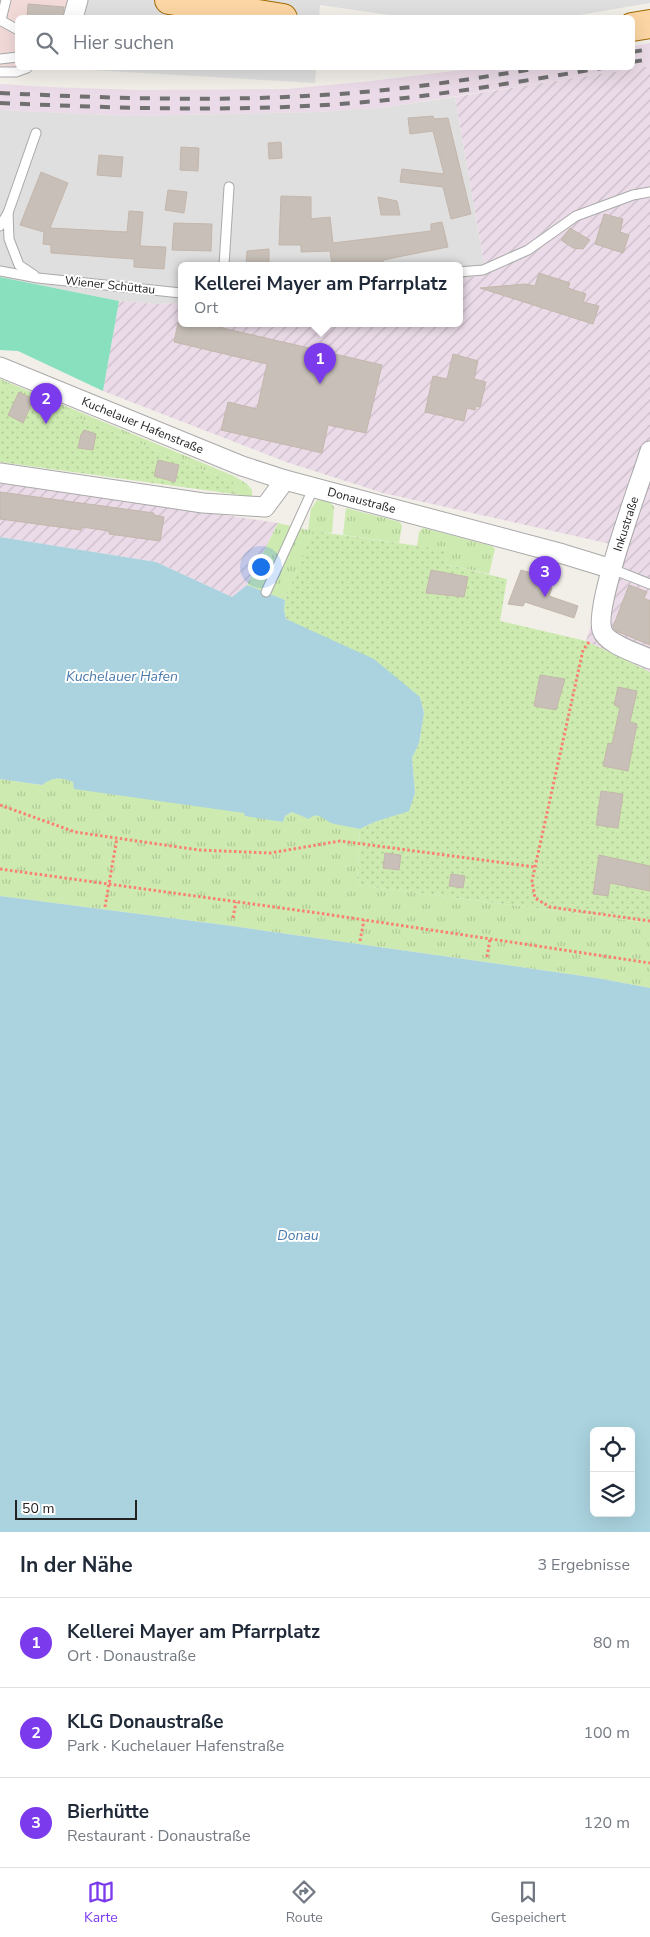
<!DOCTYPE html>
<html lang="de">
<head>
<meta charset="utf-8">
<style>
  :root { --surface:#fff; --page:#f6f6f7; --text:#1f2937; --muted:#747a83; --line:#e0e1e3; --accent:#7c3aed }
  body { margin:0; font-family:"Nunito Sans",sans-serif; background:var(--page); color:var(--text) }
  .controls { position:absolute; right:15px; bottom:15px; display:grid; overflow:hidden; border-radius:8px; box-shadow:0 5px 20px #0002 }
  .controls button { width:45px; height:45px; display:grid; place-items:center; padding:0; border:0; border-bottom:1px solid var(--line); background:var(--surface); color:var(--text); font:25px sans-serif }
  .scale { position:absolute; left:15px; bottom:12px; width:122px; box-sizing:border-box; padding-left:5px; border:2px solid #222; border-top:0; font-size:14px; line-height:18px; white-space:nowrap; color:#222; -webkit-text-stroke:4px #fff; paint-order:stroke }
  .you { position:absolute; left:260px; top:566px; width:18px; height:18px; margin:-12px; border:4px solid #fff; border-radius:50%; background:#1a73e8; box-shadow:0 0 0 8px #1a73e833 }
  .badge { display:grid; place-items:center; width:32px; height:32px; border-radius:50%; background:var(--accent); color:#fff; font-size:16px; font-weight:700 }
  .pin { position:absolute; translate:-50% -41px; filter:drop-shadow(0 1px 2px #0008) }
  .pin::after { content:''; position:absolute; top:26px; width:18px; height:15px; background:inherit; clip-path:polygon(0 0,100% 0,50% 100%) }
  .popup { position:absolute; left:178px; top:262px; width:285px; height:65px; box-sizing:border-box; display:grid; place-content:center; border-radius:8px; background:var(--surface); filter:drop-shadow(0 1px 4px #0005); font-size:16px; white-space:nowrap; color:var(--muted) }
  .popup b { font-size:19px; color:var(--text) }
  .popup::after { content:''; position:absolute; left:50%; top:100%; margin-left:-10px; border:10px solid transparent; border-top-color:var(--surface) }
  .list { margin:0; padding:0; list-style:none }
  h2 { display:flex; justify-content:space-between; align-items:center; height:65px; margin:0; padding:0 20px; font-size:21px }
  h2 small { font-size:16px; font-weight:400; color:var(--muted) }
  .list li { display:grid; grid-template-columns:32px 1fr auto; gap:15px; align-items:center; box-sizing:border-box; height:90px; padding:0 20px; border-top:1px solid var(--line) }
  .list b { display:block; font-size:19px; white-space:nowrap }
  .list p { margin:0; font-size:16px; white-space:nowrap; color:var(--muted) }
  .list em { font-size:16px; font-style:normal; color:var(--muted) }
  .icon { flex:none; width:28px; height:28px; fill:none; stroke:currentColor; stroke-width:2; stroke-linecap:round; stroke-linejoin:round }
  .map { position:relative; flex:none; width:650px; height:1532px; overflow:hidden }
  .search { position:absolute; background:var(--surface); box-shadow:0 5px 20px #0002; left:15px; right:15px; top:15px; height:55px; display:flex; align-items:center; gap:12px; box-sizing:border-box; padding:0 18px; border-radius:8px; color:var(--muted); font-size:19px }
  .sheet { height:335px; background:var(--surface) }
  nav { display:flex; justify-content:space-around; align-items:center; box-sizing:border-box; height:70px; border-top:1px solid var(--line); background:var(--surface); font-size:14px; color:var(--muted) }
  nav a { display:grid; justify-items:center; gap:2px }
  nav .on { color:var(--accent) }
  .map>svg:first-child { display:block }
</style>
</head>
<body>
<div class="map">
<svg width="650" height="1532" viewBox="0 0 650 1532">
  <defs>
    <pattern id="industrial-furrows" width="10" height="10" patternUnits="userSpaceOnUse" patternTransform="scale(1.25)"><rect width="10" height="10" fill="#ebdbe8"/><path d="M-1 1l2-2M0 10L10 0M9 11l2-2" fill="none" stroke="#c9bcc7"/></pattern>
    <pattern id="grass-tufts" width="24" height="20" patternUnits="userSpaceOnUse" patternTransform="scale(1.25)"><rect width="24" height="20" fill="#cdebb0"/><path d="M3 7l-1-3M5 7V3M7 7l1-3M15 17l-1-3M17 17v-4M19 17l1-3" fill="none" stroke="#b0c997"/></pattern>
    <pattern id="garden-dots" width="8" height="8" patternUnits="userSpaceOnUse" patternTransform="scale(1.25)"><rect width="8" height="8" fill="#cdebb0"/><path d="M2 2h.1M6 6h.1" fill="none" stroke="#b0c997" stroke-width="1.8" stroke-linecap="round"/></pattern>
  </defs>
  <rect width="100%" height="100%" fill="#f2efe9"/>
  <!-- residential -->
  <g fill="#e0dfdf">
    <polygon points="75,0 650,0 650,3 562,18 410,18 320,5 319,17 70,18"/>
    <polygon points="56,68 316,68 315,83"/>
    <polygon points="455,97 486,275 459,280 459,265 181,265 181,303 155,304 119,301 0,277 0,110 133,116 317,112 387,107"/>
  </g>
  <!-- commercial -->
  <polygon fill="#f2dad9" points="0,0 75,0 70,17 18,18 18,68 56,69 0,67"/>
  <!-- industrial -->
  <g fill="url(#industrial-furrows)">
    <polygon points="650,66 650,672 586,641 615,545 383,493 286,462 103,391 119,301 155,304 181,303 181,323 459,323 459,280 486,274 455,97"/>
    <polygon points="0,483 151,504 278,523 247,585 232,597 156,562 0,537"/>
  </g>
  <!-- railway -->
  <polygon fill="#ebdbe8" points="650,43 650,66 387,107 317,112 133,116 0,110 0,84 48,87 139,90 287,89 371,81 479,68 632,68 633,46"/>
  <!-- grass -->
  <g fill="url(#grass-tufts)">
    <polygon points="0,379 234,476 247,484 252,490 252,497 234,494 237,484 0,385"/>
    <polygon points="317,500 329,501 334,507 332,533 313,532 285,600 247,585 278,523 308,530 311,509"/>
    <polygon points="346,508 400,522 402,526 399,543 343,535"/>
    <polygon points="423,528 492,546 495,549 489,574 445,564 446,550 417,546 419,532"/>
    <polygon points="62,778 73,782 245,813 283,822 285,816 293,812 308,818 313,815 322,816 330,822 360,829 357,885 650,923 650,988 597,978 232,926 0,896 0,779 42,785 50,779"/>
  </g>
  <!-- garden -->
  <g fill="url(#garden-dots)">
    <polygon points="0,385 237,484 234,494 0,462"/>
    <path d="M313,531L447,550L445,564L507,579L500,621L586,641L650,672V923L357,885L360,829C375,820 392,817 409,810L415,793L412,758L419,743L424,712L420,697L286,619L284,610L285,600Z"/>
  </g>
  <!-- pitch -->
  <polygon fill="#88e0be" points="0,277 119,301 103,391 18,351 0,350"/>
  <!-- water -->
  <g fill="#aad3df" fill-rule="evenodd">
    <path d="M0,537L156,562L232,597L247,585L285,600L284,610L286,619L374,659L420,697L424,713L419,743L412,758L415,793L409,811C392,817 375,820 360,829C351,827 338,825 331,823C322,819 318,811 309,819L292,812L285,816L283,822L245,816L244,813L74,789L73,782C60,777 53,777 42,785L0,779Z"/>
    <path d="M0,896L232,926L597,978L650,988V1532H0ZM594,1431H631V1513H594Z"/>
  </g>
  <!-- building -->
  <g fill="#c7bfb8" stroke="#c4b6ab">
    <polygon points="28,4 64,7 62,18 27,18"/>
    <polygon points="433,116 434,119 448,118 471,214 451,219 443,187 400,182 402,169 444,174 433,131 410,134 408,118"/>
    <polygon points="281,142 282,158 269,159 268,143"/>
    <polygon points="181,147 199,148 198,171 180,170"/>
    <polygon points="99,155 123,157 121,177 97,175"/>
    <polygon points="41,172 68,183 50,228 127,232 129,211 143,212 140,246 166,247 164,269 134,267 134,259 51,253 51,245 43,244 44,232 20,225"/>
    <polygon points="168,190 187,192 184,213 165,210"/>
    <polygon points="281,196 311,197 311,219 330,217 333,243 431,231 431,224 442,222 448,247 383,260 384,265 332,265 330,251 301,252 301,245 279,245"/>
    <polygon points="378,197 397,201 400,215 381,215"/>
    <polygon points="604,214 623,219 620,232 629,235 623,253 595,244"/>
    <polygon points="174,223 212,224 211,251 172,250"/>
    <polygon points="570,228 590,240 583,249 573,248 561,240"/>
    <polygon points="269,249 269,265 246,265 247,251"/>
    <polygon points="539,273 570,283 568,288 586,294 583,302 599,306 593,324 480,288 525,284 535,286"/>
    <polygon points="178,323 201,323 382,365 366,433 328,425 322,453 221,430 228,402 257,409 267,364 174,342"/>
    <polygon points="453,354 478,361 474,379 486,382 480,407 476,406 475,410 467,408 464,421 425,412 433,376 447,379"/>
    <polygon points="19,392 31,398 29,402 32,403 23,423 8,415"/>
    <polygon points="84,430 96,434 93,450 78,448 81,434 82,435"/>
    <polygon points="158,460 179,465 175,482 154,476"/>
    <polygon points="0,492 154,513 154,515 164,517 160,541 109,534 109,531 82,527 81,530 0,519"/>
    <polygon points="431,570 468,577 464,597 426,593"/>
    <polygon points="521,570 535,574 532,582 552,588 549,596 578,606 574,618 525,602 523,606 508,604"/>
    <polygon points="629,585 647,592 644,598 650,601 650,645 616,631 613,627"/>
    <polygon points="540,675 565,679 556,710 534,706"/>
    <polygon points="618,687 637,691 630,722 637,724 628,771 603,766 608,743 612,744 620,707 614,705"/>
    <polygon points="601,791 623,794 618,828 596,825"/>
    <polygon points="385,853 401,855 399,870 383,868"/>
    <polygon points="599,855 650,866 650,891 610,883 608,896 593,894"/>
    <polygon points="451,874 465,876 463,888 449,886"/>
  </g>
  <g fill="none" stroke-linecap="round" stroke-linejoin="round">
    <!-- lane casing -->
    <g stroke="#a9a9a9" stroke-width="11">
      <g id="lane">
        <polyline points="0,20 18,30"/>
        <polyline points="1,20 6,0"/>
        <polyline points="0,59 18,57"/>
        <polyline points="0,72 16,72 27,68"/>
        <polyline points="8,213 9,239 19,265 34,275"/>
        <polyline points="0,226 8,213 36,133"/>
        <polyline points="224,265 229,187"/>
        <polyline points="0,271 38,278 181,293"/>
        <polyline points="459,272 483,270 528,250 576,216 633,195 650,192"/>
        <polyline points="612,569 650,584"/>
        <polyline points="266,592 313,489"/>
      </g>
    </g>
    <!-- street casing -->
    <g stroke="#a9a9a9" stroke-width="21">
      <g id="street">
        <polyline points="73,18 78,0"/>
        <path id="s1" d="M0,367L242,466L285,480L563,554L612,569"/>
        <path d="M650,451C640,483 594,605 602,630C606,644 637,653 650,659"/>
        <polyline points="0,473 203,503 265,507 285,480"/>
      </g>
    </g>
    <!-- primary casing -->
    <g stroke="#a06b00" stroke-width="30">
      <g id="primary">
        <polyline points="169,0 283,18"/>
        <polyline points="632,27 650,24"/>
      </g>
    </g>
    <!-- path -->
    <g stroke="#fa8072" stroke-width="3" stroke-dasharray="2.5 2.5" stroke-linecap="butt">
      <polyline points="589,642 583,650 532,881 535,898 550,907 650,921"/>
      <polyline points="0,805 75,832 199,850 270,853 340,841 535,867"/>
      <polyline points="0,869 325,914 650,963"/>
      <polyline points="105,907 117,838"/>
      <polyline points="233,918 236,902"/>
      <polyline points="360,941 364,920"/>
      <polyline points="487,957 490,939"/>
    </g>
    <!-- lane -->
    <use href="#lane" stroke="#fff" stroke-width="9"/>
    <!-- street -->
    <use href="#street" stroke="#fff" stroke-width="19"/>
    <!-- primary -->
    <use href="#primary" stroke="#fcd6a4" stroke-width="28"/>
    <!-- rail -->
    <g stroke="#707070" stroke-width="4" stroke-dasharray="10 10" stroke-linecap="butt">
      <polyline points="632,52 650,49"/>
      <polyline points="632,62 650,59"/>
      <path d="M0,93C107,98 214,102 322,95C395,91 467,80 539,68"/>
      <path d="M0,103C114,108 227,112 340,104C428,98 516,82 602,68"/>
    </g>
  </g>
  <g text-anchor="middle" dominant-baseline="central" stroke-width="4" stroke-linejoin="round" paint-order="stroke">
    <!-- street labels -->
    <g font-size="12" fill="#222" stroke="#fff">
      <text transform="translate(110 285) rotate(6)">Wiener Schüttau</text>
      <text stroke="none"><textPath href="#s1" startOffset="154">Kuchelauer Hafenstraße</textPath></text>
      <text stroke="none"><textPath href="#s1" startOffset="386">Donaustraße</textPath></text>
      <text transform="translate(626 524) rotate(-72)">Inkustraße</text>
    </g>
    <!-- water labels -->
    <g font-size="14" font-style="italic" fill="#4a7aab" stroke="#fff">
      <text x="122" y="676">Kuchelauer Hafen</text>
      <text x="298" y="1235">Donau</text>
    </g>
  </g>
</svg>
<div class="controls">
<button><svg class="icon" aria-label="locate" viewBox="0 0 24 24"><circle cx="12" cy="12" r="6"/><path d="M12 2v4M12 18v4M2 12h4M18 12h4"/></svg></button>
<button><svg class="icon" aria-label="layers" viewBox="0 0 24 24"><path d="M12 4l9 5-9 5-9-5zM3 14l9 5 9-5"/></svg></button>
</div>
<div class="scale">50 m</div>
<div class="you"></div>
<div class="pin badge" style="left:320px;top:384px">1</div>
<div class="popup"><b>Kellerei Mayer am Pfarrplatz</b>Ort</div>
<div class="pin badge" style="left:46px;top:424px">2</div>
<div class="pin badge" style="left:545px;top:597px">3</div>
<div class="search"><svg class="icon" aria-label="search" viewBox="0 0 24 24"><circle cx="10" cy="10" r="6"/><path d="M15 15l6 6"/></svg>Hier suchen</div>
</div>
<section class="sheet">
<h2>In der Nähe<small>3 Ergebnisse</small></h2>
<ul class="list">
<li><span class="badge">1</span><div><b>Kellerei Mayer am Pfarrplatz</b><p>Ort · Donaustraße</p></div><em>80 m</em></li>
<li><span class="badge">2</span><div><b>KLG Donaustraße</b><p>Park · Kuchelauer Hafenstraße</p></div><em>100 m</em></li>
<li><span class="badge">3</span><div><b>Bierhütte</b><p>Restaurant · Donaustraße</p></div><em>120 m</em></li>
</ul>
</section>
<nav>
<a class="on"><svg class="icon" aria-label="map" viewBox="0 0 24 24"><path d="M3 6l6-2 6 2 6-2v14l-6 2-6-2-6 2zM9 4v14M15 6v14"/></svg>Karte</a>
<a><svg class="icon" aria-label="directions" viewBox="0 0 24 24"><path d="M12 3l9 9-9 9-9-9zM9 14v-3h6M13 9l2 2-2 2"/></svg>Route</a>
<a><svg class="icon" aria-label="saved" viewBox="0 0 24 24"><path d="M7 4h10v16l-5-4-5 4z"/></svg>Gespeichert</a>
</nav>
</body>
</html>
